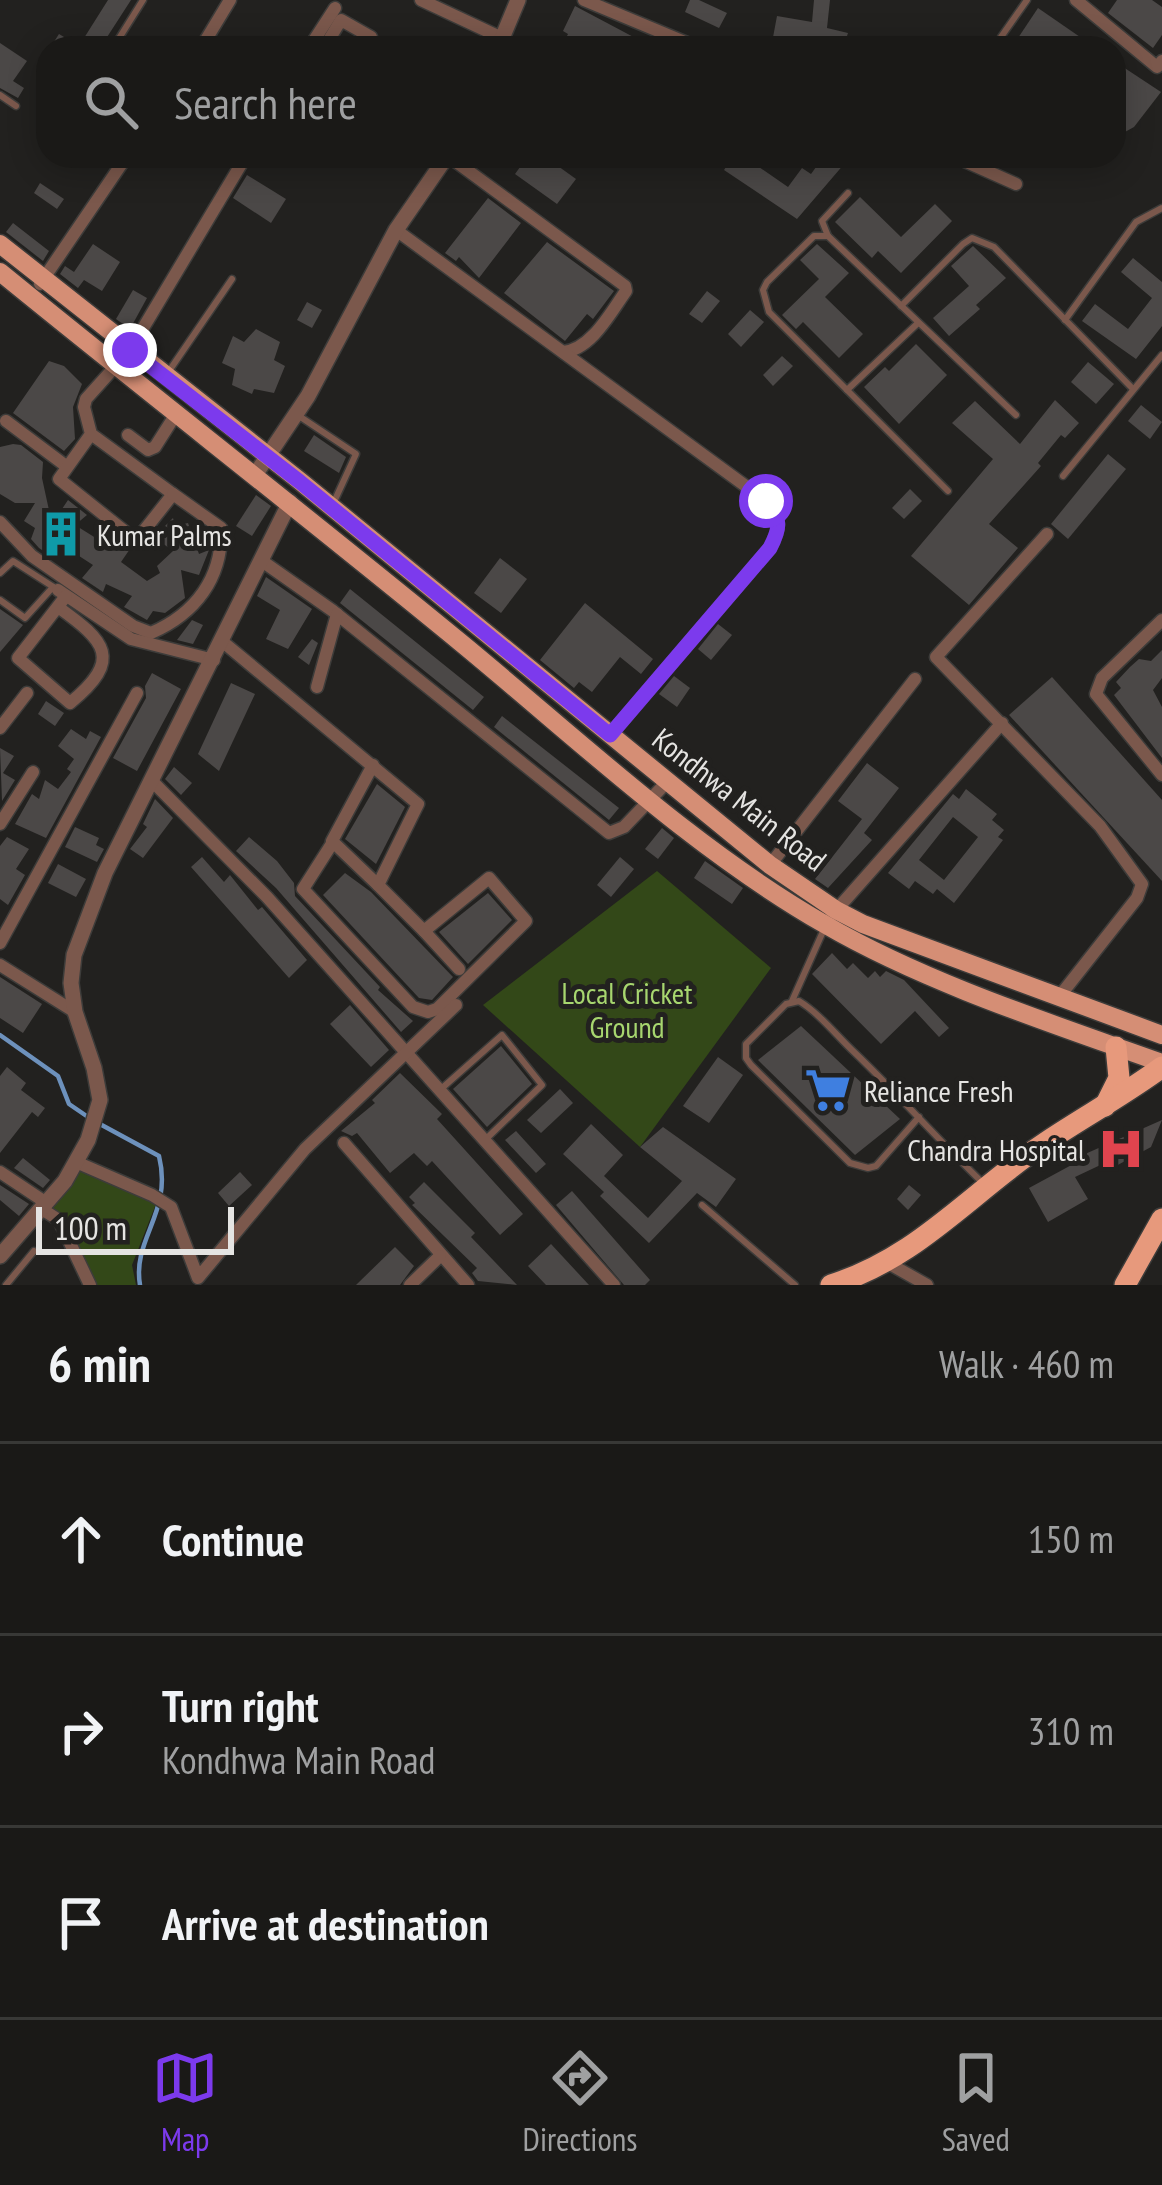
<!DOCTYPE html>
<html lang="en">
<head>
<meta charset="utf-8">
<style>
  :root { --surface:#1a1917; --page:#272624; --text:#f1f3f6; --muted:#9fa0a1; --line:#383836; --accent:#7c3aed }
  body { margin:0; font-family:"PT Sans Narrow",sans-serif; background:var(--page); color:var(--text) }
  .scale { position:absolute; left:36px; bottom:30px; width:198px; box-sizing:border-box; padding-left:12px; border:6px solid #e5e4e2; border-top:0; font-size:33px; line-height:42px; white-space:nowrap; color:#e5e4e2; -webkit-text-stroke:9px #22211f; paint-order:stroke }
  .stop { position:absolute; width:36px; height:36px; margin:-27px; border:9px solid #7c3aed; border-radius:50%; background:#fff }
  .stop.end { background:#7c3aed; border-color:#fff; box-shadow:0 3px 12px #0008 }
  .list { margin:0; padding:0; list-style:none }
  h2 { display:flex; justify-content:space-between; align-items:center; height:156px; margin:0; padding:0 48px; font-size:51px }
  h2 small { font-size:39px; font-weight:400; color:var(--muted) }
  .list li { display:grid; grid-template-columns:78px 1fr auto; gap:36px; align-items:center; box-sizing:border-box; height:192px; padding:0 48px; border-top:3px solid var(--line) }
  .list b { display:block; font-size:45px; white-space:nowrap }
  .list p { margin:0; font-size:39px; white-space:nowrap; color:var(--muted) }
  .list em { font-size:39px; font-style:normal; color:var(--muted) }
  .icon { flex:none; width:66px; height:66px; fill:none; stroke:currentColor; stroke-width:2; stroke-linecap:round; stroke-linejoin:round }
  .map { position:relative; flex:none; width:1162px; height:1285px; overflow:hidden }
  .search { position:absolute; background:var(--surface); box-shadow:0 6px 30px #0003; left:36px; right:36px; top:36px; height:132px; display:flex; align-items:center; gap:30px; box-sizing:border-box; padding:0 42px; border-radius:36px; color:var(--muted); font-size:45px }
  .sheet { height:732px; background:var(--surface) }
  nav { display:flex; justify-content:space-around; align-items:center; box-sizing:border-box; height:168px; border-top:3px solid var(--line); background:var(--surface); font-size:33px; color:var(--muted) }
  nav a { display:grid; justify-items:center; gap:6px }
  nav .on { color:var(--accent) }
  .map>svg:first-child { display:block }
</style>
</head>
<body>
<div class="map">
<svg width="1162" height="1285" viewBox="0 0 1162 1285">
  <rect width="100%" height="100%" fill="#22211f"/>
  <!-- green -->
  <g fill="#334818">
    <polygon points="657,871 771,968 640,1147 483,1005"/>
    <polygon points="83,1159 156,1204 132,1265 136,1285 95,1285 46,1207"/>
  </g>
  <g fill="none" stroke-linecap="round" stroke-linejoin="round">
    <!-- stream -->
    <g stroke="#6d91bc" stroke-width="4.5">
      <polyline points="0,1035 58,1076 69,1104 88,1117"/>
      <path d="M98,1123L159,1156C173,1213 132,1238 140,1285"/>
    </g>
  </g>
  <!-- building -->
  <g fill="#4b4847" fill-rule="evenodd">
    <polygon points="108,0 131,0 100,48 50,48 59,34 79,46"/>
    <polygon points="690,0 699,0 727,13 719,28 685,12"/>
    <polygon points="814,0 830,0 827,28 848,33 843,48 771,48 777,16 812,22"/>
    <polygon points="1117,0 1152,0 1162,7 1162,35 1153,48 1108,13"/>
    <polygon points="575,6 641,41 637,48 561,48 568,34 563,31"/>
    <polygon points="1038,8 1096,48 1032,48 1018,38"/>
    <polygon points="0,43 27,61 13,81 24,88 18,98 0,88"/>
    <polygon points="1114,61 1161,92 1134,127 1114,138"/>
    <polygon points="528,156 544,156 576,179 557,204 515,174"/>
    <polygon points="733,156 743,156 788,187 802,168 811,174 824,156 851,156 797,219 724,170"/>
    <polygon points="247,175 286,199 271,223 233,198"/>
    <polygon points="40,183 64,199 57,209 34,193"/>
    <polygon points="860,197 901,237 935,204 952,221 901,273 878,251 872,258 835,222"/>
    <polygon points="488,198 521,223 479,278 459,257 456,261 445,253"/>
    <polygon points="13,223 49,251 43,261 6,232"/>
    <polygon points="547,242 614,291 593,319 587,314 565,341 504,293"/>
    <polygon points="93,244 120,262 102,291 84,280 78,288 60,274 65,266 74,272"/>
    <polygon points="817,244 849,273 825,297 863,334 839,358 803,322 796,329 782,315 819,279 800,260"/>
    <polygon points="973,246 1006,278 976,305 980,309 949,336 933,318 969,286 951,266"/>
    <polygon points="1133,258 1162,282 1162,326 1136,359 1082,321 1095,304 1128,329 1152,298 1121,272"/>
    <polygon points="133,290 147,298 130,329 116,319"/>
    <polygon points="707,291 720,301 702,323 689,314"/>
    <polygon points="307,302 322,310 312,328 297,320"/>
    <polygon points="750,310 764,322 741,347 728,334"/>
    <polygon points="256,329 280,342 274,360 285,366 274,393 254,389 252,394 232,385 235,369 222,363 233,336 244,342"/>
    <polygon points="916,344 947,375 899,424 864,387 885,367 889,371"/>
    <polygon points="782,356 793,366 773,386 763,375"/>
    <polygon points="49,361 64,366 82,384 73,407 75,439 64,451 13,413"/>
    <polygon points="1088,362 1114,384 1096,404 1071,382"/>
    <polygon points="1055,400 1079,423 1065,438 1061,435 1038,463 1041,466 989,524 1018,548 969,605 911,556 993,459 952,423 975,401 1020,444"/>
    <polygon points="1141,405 1162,422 1150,439 1128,421"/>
    <polygon points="314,435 346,457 339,473 304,451"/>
    <polygon points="13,444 21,445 43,462 42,478 52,524 68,500 87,515 75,525 99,540 108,539 111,534 132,546 121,562 147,581 160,573 157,566 173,551 154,537 173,518 175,526 188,523 199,554 209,550 199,575 181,570 185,598 165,613 153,611 147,620 124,607 132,596 106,584 103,592 82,578 93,565 59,543 48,554 39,548 31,539 35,528 24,521 35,503 15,503 0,494 0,447"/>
    <polygon points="1108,454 1126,469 1068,539 1051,524"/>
    <polygon points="910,489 922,501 904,519 892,508"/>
    <polygon points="256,495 271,506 252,536 236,526"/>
    <polygon points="500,558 527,579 501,613 474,593"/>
    <polygon points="266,577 312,609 288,649 266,639 280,610 257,596"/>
    <polygon points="350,589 484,697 473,710 340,603"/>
    <polygon points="585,603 653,659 641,674 620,657 592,692 579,682 574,688 540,660"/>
    <polygon points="0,609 23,625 0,652"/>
    <polygon points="192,620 203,625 193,644 177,640"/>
    <polygon points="718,624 732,635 711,660 698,649"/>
    <polygon points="312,639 318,643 309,665 298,657"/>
    <polygon points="1162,650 1162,678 1153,690 1162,707 1162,758 1114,695 1121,688 1116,682 1130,667 1139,659 1151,661"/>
    <polygon points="152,673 181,689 137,771 113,758 146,698 145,686"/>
    <polygon points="674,676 690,688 677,707 659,694"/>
    <polygon points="1052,677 1162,800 1162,881 1009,715"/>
    <polygon points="231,683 255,694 219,771 198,754"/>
    <polygon points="46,701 64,713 55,726 38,714"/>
    <polygon points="502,716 619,808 609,820 494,727"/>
    <polygon points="71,729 86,739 90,731 101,737 46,838 15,824 32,794 39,799 45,780 58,789 71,772 67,769 74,759 58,746"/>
    <polygon points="0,748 14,756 3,773 15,780 2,801"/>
    <polygon points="867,763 899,788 864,833 872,840 828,888 815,879 862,819 838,801"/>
    <polygon points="174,767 192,783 181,795 165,779"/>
    <polygon points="377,784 405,807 376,864 345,839"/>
    <path d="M966,789L997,814L992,820L1004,830L998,837L1003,840L954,903L937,889L933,894L915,881L909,889L888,873L953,794L959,799ZM953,817L978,837L944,880L919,860Z"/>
    <polygon points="155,799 173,818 143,858 130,849 147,827 143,824"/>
    <polygon points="75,827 99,838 96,845 104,849 97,862 65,847"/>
    <polygon points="662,828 674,838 658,859 645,849"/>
    <polygon points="7,837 29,849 16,869 25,875 8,905 0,899 0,846"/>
    <polygon points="249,837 277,861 294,883 295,896 380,987 378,990 413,1021 401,1032 276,888 236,851"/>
    <polygon points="202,857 224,882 230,875 258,910 262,907 307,960 289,978 191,867"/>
    <polygon points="620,857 634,869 611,897 597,885"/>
    <polygon points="705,861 743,888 732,904 694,878"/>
    <polygon points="58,864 86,879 76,897 48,883"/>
    <polygon points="345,873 371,892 453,977 432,1000 419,998 323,895"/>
    <polygon points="488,893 512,920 468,964 439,932"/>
    <polygon points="832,953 847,969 853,963 868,978 875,971 880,977 886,971 904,980 949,1028 939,1037 915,1011 881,1044 812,974"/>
    <polygon points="0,977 42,1004 23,1033 0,1018"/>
    <polygon points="350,1005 389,1050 371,1067 330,1024"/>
    <polygon points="801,1026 900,1119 855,1155 758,1060"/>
    <polygon points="501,1046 532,1084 487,1127 453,1089"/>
    <polygon points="718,1057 743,1075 709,1123 683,1106"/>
    <polygon points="7,1067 26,1083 21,1090 45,1108 38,1117 32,1112 0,1153 0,1076"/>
    <polygon points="400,1073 442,1114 437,1119 523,1214 500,1235 432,1161 427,1166 414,1153 390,1173 357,1133 352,1136 341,1131 375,1103 372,1100"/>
    <polygon points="560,1089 573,1103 541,1133 527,1120"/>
    <polygon points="1162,1120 1151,1147 1114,1167 1111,1160 1075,1177 1088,1199 1048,1222 1029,1188 1077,1162 1076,1158"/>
    <polygon points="591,1124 623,1155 604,1176 648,1218 682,1181 640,1147 663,1127 736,1179 716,1207 697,1193 649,1243 600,1196 604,1192 563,1154"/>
    <polygon points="516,1131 546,1164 536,1173 505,1140"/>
    <polygon points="23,1158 50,1180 43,1188 14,1168"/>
    <polygon points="240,1172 252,1185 229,1206 218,1193"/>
    <polygon points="424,1182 475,1233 471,1237 517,1285 478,1281 472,1273 477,1268 412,1205 415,1203 409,1197"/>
    <polygon points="0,1185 29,1204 19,1216 0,1200"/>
    <polygon points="909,1185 921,1195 908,1210 897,1199"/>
    <polygon points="572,1191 650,1280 645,1285 624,1285 556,1205"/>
    <polygon points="551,1244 589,1285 546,1285 528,1266"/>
    <polygon points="395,1247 414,1266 400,1285 356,1285"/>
  </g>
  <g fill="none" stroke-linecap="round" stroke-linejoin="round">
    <!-- service casing -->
    <g stroke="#3d3c3a" stroke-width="9">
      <g id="service">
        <polyline points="113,48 143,0"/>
        <polyline points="1016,48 1001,37 1027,0"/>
        <polyline points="0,95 16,106"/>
        <polyline points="828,236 822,221 848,193"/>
        <polyline points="901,306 963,244 972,238 994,247 1133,389"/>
        <polyline points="1065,320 1136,222 1162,208"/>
        <polyline points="167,374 232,279"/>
        <polyline points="847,390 918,323"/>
        <polyline points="299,416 356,454 333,504"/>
        <polyline points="1063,476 1162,355"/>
        <polyline points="948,491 769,312 763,290 767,282 814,236 828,236 1016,415"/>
        <polyline points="0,573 13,561 55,588"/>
        <polyline points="0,600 25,618 53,587"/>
        <polyline points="792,1001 825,927"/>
        <polyline points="441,1089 502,1035 542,1085 486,1139"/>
        <path d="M919,1117L876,1166L868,1168L850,1163L751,1065L746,1058V1044L786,1004L799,1001C820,1014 836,1035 854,1052C899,1095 940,1142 985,1185"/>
        <polyline points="702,1205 795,1285"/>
        <polyline points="6,1285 34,1251"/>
      </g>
    </g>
    <!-- minor casing -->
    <g stroke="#3d3c3a" stroke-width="15">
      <g id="minor">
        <polyline points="421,0 502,38"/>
        <polyline points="584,0 699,48"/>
        <polyline points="1076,0 1157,67 1162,61"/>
        <polyline points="201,48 230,0"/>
        <polyline points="309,48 335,8"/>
        <polyline points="324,48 341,20 371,37 364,48"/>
        <path d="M448,156L625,286L626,291C611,312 591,350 563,352"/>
        <polyline points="953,156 1016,184"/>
        <path d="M396,230L766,501C781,520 781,527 770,548L610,735"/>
        <polyline points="40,284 127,156"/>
        <polyline points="6,421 66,466"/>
        <polyline points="91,434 173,494 139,537 128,534 59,479 91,434 84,407 86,399 130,350 246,156"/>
        <polyline points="128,435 148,450 155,447 176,414"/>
        <path d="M0,522L32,556L133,626L151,633C195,614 223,578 221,528L173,494"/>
        <polyline points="1047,534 936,657 1100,826 1142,884 1137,898 1059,997"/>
        <polyline points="262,561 333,611 609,833 624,827 667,782"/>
        <polyline points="58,590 131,639 214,660"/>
        <path d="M58,607C105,641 124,659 70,703L18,658L66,596"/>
        <polyline points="1162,620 1102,678 1096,694 1162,775"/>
        <polyline points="223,642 418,804 378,885 424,931 489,878 526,921 437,1009 428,1012 413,1007 303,889 333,842"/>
        <polyline points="317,687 337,614"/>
        <polyline points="0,728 27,693"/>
        <polyline points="373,765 332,841 378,885"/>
        <polyline points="151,780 267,897 614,1285"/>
        <polyline points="0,824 33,772"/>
        <polyline points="770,865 915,679"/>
        <polyline points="832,915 1002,723"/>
        <polyline points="424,931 459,969"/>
        <polyline points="0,943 137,693"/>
        <polyline points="0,965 75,1012"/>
        <polyline points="344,1143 468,1285"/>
        <polyline points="76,1162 152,1195 171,1207 198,1278 305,1149 456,1005"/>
        <polyline points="0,1172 45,1202"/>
        <polyline points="40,1208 59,1220 90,1285"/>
        <polyline points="888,1263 927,1285"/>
        <polyline points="410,1285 440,1256"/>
      </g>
    </g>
    <!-- tertiary casing -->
    <g stroke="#3d3c3a" stroke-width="18">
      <g id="tertiary">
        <polyline points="498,48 518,0"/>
        <polyline points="255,475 308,396 396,230 447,156"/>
        <polyline points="0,1256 65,1181 88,1140 100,1100 94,1068 75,1012 71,983 74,955 105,873 290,502"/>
      </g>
    </g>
    <!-- primary casing -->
    <g stroke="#3d3c3a" stroke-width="21">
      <g id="primary">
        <polyline points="0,244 300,481 770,865 836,910 863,924 1162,1035"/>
        <path d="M0,272C152,396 308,517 460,642C578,739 693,849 826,925C926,983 1053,1024 1162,1063"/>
      </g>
    </g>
    <!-- trunk casing -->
    <g stroke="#3d3c3a" stroke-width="24">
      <g id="trunk">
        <polyline points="1105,1106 1119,1078 1116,1047"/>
        <path d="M831,1285C904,1262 950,1215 1008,1170C1056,1131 1112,1104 1162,1067"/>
        <polyline points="1125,1285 1162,1219"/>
      </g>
    </g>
    <!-- service -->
    <use href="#service" stroke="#7b584c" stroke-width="6"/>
    <!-- minor -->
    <use href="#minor" stroke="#7b584c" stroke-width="12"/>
    <!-- tertiary -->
    <use href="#tertiary" stroke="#7b584c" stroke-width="15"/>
    <!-- primary -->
    <use href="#primary" stroke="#d58e75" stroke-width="18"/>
    <!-- trunk -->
    <use href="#trunk" stroke="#e7997c" stroke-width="21"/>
  </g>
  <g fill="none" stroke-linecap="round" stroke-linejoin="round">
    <!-- route -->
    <path stroke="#7c3aed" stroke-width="15" d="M130,350L300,482L610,735L770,548C781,527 781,520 766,501"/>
  </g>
  <!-- icons -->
  <defs>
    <g id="building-bare" transform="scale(3.6)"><path d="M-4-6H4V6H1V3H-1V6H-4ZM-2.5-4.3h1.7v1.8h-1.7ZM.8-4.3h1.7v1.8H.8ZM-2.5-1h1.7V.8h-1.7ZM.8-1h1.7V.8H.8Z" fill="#0f9aa8" stroke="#22211f" stroke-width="2.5" paint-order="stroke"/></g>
    <g id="supermarket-bare" transform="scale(3.6)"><path d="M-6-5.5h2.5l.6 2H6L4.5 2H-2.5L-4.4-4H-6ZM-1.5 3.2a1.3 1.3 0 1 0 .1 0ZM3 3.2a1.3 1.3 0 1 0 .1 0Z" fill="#3f7fe0" stroke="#22211f" stroke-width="2.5" paint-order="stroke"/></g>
    <g id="hospital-bare" transform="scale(3.6)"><path d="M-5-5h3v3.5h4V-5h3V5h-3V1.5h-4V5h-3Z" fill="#e0444e" stroke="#22211f" stroke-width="2.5" paint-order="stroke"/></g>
  </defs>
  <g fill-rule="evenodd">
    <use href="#building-bare" x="61" y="534"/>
    <use href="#supermarket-bare" x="828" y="1090"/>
    <use href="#hospital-bare" x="1121" y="1149"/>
  </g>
  <g text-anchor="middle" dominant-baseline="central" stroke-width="10" stroke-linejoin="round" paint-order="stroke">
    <!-- poi labels -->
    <g font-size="30" fill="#e5e4e2" stroke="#22211f" text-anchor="start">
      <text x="97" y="534">Kumar Palms</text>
      <text x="864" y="1090">Reliance Fresh</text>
      <text x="1085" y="1149" text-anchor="end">Chandra Hospital</text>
    </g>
    <!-- street labels -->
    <g font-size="30" fill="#e5e4e2" stroke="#22211f">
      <text transform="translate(740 799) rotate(38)">Kondhwa Main Road</text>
    </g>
    <!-- park labels -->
    <g font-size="30" fill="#a7d66f" stroke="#22211f">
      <text x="627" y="992">Local Cricket<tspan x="627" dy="34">Ground</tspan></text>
    </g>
  </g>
</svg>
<div class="scale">100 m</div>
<div class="stop" style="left:766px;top:501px"></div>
<div class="stop end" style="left:130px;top:350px"></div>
<div class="search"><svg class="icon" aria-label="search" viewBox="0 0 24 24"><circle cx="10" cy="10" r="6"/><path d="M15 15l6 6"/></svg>Search here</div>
</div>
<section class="sheet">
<h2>6 min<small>Walk · 460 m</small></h2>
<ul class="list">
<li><svg class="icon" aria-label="ahead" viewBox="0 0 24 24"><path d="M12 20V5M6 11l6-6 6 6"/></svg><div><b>Continue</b></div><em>150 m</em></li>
<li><svg class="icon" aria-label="right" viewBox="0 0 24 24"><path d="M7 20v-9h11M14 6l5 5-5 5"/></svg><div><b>Turn right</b><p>Kondhwa Main Road</p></div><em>310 m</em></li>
<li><svg class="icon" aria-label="arrive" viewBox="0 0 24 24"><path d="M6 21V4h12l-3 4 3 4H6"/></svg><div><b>Arrive at destination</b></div></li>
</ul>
</section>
<nav>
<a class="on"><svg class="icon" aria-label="map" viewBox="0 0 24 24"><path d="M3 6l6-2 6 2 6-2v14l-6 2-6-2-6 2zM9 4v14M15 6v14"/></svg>Map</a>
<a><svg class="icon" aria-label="directions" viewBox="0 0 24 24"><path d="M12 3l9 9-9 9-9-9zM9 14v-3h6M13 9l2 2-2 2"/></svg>Directions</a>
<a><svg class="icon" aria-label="saved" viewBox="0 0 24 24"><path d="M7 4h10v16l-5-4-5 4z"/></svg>Saved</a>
</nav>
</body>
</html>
